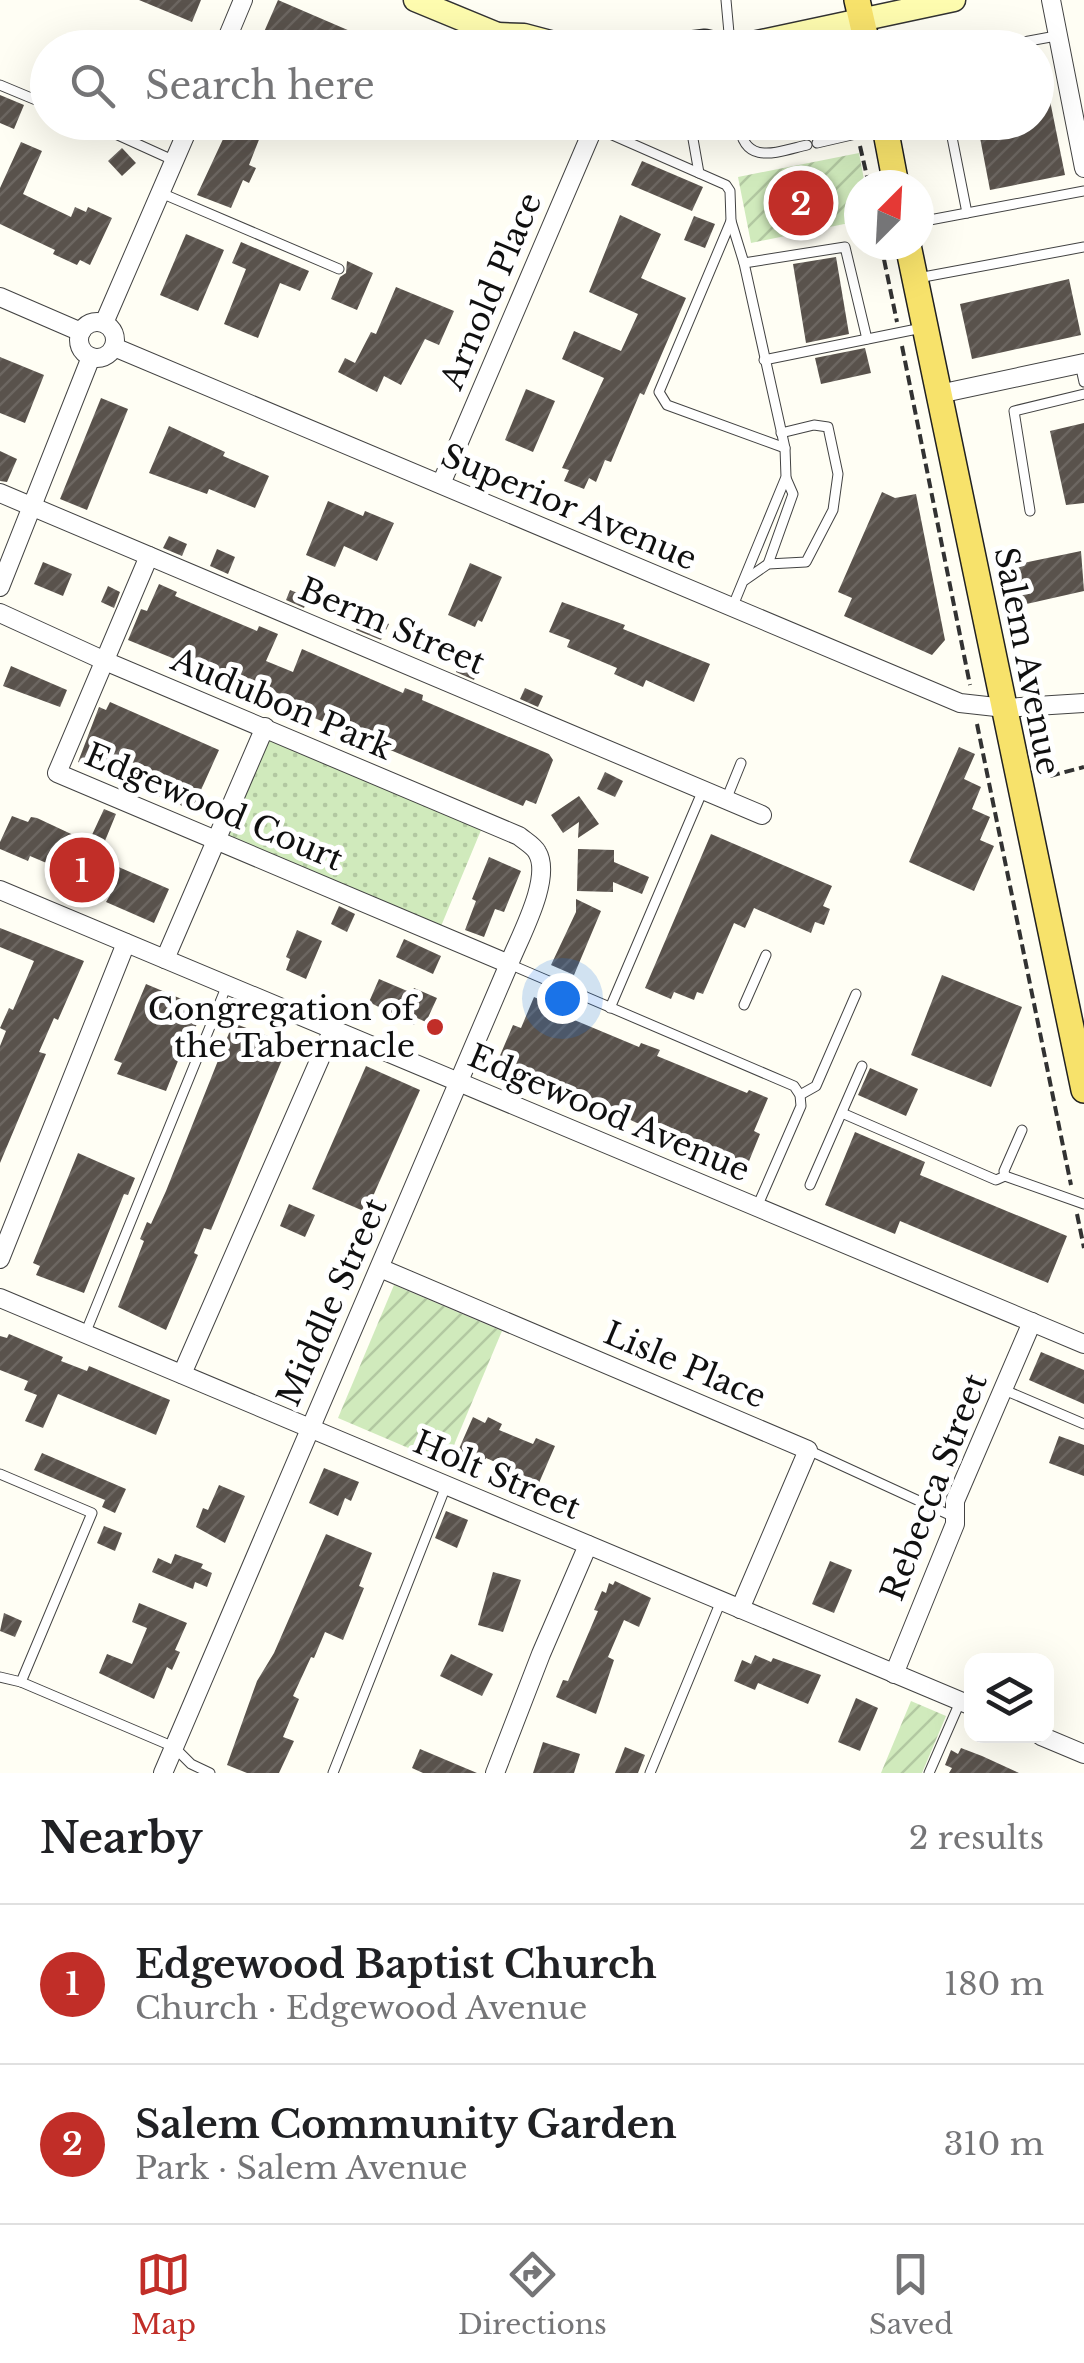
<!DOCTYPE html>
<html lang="en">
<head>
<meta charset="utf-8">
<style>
  :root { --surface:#fff; --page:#f6f6f6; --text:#202124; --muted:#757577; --line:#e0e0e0; --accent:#c12e28 }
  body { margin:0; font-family:"Libre Baskerville",serif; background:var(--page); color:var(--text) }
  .controls { position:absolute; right:30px; bottom:30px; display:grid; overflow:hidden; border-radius:20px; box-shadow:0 10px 40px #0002 }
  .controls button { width:90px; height:90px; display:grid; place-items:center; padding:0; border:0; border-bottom:2px solid var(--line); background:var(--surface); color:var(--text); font:50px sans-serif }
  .compass { position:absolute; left:844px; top:170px; width:90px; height:90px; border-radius:50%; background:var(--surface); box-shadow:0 10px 40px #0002; rotate:24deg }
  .you { position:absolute; left:562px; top:998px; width:35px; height:35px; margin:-25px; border:8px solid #fff; border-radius:50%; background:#1a73e8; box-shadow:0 0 0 15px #1a73e833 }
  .badge { display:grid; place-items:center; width:65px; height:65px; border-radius:50%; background:var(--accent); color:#fff; font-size:32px; font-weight:700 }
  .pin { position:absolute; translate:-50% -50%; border:5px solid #fff; box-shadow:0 2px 10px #0006 }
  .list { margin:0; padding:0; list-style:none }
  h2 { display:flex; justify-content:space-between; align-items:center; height:130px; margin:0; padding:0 40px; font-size:42px }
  h2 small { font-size:32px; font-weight:400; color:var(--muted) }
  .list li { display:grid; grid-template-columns:65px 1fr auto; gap:30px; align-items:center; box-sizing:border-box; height:160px; padding:0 40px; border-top:2px solid var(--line) }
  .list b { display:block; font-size:38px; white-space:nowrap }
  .list p { margin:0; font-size:32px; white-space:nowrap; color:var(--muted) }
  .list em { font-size:32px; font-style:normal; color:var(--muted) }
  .icon { flex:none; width:55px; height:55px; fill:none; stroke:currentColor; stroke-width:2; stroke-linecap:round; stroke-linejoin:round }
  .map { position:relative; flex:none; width:1084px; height:1773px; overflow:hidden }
  .search { position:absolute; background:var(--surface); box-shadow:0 10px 40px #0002; left:30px; right:30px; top:30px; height:110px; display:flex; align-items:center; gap:25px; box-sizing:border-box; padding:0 35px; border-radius:55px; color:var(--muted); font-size:38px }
  .sheet { height:450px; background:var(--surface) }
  nav { display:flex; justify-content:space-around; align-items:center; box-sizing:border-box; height:140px; border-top:2px solid var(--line); background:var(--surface); font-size:28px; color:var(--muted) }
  nav a { display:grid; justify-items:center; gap:5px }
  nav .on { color:var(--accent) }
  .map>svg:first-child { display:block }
</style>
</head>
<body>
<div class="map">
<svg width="1084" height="1773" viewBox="0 0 1084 1773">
  <defs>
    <pattern id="park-dots" width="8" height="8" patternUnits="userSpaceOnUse" patternTransform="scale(2.5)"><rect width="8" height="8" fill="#d0eabc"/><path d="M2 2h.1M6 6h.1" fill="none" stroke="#b2c8a1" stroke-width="1.8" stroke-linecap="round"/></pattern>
    <pattern id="garden-furrows" width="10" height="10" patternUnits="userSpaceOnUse" patternTransform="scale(2.5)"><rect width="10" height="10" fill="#d0eabc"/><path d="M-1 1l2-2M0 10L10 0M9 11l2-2" fill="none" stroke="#b2c8a1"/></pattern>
    <pattern id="building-hatch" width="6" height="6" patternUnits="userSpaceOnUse" patternTransform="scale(2.5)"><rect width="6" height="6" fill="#59524c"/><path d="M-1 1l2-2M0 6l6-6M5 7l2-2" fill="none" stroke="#6c6661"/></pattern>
  </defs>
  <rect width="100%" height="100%" fill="#fffef4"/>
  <!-- park -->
  <polygon fill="url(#park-dots)" points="268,731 484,823 439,931 223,840"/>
  <!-- garden -->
  <g fill="url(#garden-furrows)">
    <polygon points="859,153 865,185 859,185 859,221 751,243 738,177"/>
    <polygon points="394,1285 502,1331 446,1464 338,1418"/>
    <polygon points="911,1701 946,1716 922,1773 881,1773"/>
  </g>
  <!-- building -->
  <g fill="url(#building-hatch)">
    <polygon points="139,0 201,0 192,22"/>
    <polygon points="278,0 350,31 344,48 257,48"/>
    <polygon points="1043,66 1065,175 990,190 977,122 1036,122 1036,67"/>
    <polygon points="0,95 24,105 14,129 0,123"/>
    <polygon points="231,122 266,122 249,165 256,168 249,183 243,180 231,208 197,195"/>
    <polygon points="21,142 42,151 23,194 71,217 75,207 86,212 88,207 112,218 90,265 80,260 77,265 53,254 55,250 0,224 0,188"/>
    <polygon points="122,148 136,163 122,176 108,161"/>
    <polygon points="642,161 703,187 692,211 631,185"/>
    <polygon points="620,215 661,234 641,278 686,298 644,395 640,393 611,462 605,460 596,482 589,478 584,489 564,481 569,470 562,468 604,378 562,359 574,331 621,351 638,314 589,292"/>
    <polygon points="694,216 715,224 705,248 684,240"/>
    <polygon points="186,234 224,250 198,311 160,295"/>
    <polygon points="241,242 309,271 300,291 280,283 258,338 224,324 246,269 232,263"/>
    <polygon points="836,257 849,334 806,343 793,264"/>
    <polygon points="347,261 373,273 357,310 331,299 340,277 346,273"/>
    <polygon points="1069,279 1081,335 972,359 960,304"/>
    <polygon points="396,287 454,311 439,345 425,339 401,385 384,376 377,392 338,372 345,358 355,363 371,332 376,334"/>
    <polygon points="865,348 871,373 821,384 815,358"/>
    <polygon points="0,357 44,375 25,423 0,413"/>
    <polygon points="526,389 555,401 533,452 505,440"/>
    <polygon points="101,398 128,409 87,510 60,499"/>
    <polygon points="1084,423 1084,503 1066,505 1050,431"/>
    <polygon points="169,426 225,452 223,456 269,476 255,508 209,489 207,494 149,473"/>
    <polygon points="0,451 17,459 7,482 0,481"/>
    <polygon points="882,492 895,498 916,494 945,640 932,655 844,616 852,598 838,592"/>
    <polygon points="328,501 363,516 365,511 394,523 377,561 344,546 335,567 306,555"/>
    <polygon points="169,536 187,544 182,556 163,548"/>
    <polygon points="217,549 235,557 228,574 210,566"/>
    <polygon points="1081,551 1084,591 1022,605 1013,565"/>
    <polygon points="43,562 72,574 63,596 34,584"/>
    <polygon points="470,563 502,577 482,622 478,620 475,627 448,615"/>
    <polygon points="159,584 177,592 175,596 212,612 257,631 259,626 278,634 266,661 293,672 302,649 403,693 405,688 423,695 422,700 549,754 553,760 536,804 526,800 523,806 279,703 282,695 255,683 217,669 214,675 128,640 141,609 147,611"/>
    <polygon points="108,586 120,592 114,608 101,602"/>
    <polygon points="290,590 308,597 304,608 286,600"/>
    <polygon points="562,602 625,625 623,629 710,664 694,702 646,680 643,687 614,674 617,668 567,647 570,640 549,632"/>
    <polygon points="364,612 389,624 381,640 356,630"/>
    <polygon points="461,662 479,669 474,680 456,672"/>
    <polygon points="11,666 67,690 60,707 3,686"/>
    <polygon points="525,688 543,696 538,707 520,699"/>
    <polygon points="110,702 219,750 192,810 78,762 99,707 106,710"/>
    <polygon points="959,747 975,754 964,779 981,787 972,809 990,817 980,840 994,846 974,891 909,862"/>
    <polygon points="605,772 623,781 615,797 597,789"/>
    <polygon points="579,796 599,824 578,838 579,822 563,833 551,815"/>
    <polygon points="104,809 116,814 98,858 169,889 154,923 106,902 110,895 68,878 70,873 30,856 28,861 0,849 0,842 12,816 28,822 31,817 37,818 84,840 87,835 91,837"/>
    <polygon points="711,834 832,886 823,906 830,909 824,925 815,922 811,933 754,908 745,928 734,923 703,994 697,992 694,1000 674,992 671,999 645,988"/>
    <polygon points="578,849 614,850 614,862 649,877 642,894 613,882 613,892 577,891"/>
    <polygon points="489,857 521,871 504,912 495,909 484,937 465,930 476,901 472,899"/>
    <polygon points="576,899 601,911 574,975 551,965 576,912"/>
    <polygon points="339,906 355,914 347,932 331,924"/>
    <polygon points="0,928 84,961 58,1020 54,1018 39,1052 46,1054 0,1163 0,1046 6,1031 0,1028 9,1008 13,1010 34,961 0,947"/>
    <polygon points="297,930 322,941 306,979 286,970 290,959 286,957"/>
    <polygon points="404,939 441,956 433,974 396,957"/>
    <polygon points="942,975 1022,1007 991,1087 911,1055"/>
    <polygon points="379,979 412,993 414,988 437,998 426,1022 417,1018 414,1025 369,1002"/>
    <polygon points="146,984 203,1008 184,1057 180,1056 166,1091 117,1074 122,1063 114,1060"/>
    <polygon points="534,997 550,1004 548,1009 639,1047 641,1043 660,1050 657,1056 747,1093 749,1090 768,1098 754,1131 760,1134 745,1171 712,1157 714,1152 662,1129 637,1123 530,1073 528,1078 496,1065 513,1025 521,1028"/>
    <polygon points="233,1023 284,1042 280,1053 284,1055 211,1230 204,1228 194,1253 198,1255 166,1330 118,1307 144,1241 140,1239 147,1222 151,1224 166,1191"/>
    <polygon points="366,1066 420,1090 366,1212 312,1189"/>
    <polygon points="870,1068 918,1089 906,1116 858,1095"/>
    <polygon points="855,1132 925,1162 920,1175 1067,1236 1048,1283 900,1221 895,1234 825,1205"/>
    <polygon points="78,1153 135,1178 128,1195 124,1194 84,1293 36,1275 40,1266 33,1263"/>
    <polygon points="289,1204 315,1215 305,1237 280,1226"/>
    <polygon points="9,1334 63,1357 61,1361 87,1371 89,1366 170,1400 156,1435 58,1394 43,1428 25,1421 37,1395 24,1390 28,1381 0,1370 0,1336 7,1338"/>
    <polygon points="1041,1352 1084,1370 1084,1404 1029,1380"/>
    <polygon points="473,1417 485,1423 488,1417 502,1424 499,1430 533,1444 536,1438 555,1446 538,1485 519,1477 521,1473 486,1458 484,1463 458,1451"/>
    <polygon points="1059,1436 1084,1445 1084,1476 1049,1463"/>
    <polygon points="42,1453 126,1489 115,1513 102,1507 105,1500 34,1470"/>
    <polygon points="324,1468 359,1482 351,1501 345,1498 338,1516 309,1503"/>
    <polygon points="219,1485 245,1496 225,1543 196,1527 203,1508 208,1510"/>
    <polygon points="446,1511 468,1520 457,1548 435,1538"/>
    <polygon points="104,1526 122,1533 115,1551 97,1543"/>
    <polygon points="326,1534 372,1553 359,1586 364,1588 343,1640 325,1632 314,1658 311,1657 293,1696 299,1699 283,1737 294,1741 279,1773 247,1773 227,1765 257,1681 274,1653"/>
    <polygon points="175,1554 203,1564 201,1568 212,1573 207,1587 195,1582 193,1589 152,1572 158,1558 171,1564"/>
    <polygon points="830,1561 852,1570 834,1613 812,1604"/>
    <polygon points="493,1572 521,1580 503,1632 478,1625"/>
    <polygon points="615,1581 651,1598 639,1627 624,1620 608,1657 614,1660 596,1714 556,1697 563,1680 568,1681 598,1611 594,1610 602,1591 606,1593 609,1583 613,1585"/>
    <polygon points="139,1603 187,1623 175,1650 180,1652 172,1670 167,1667 154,1699 99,1673 107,1654 132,1664 147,1628 132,1622"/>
    <polygon points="4,1613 22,1621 15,1637 0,1631"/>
    <polygon points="451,1654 493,1674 482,1696 440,1676"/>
    <polygon points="755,1655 771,1662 773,1658 821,1675 808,1704 758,1683 755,1690 734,1681 742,1660 751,1664"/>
    <polygon points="856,1698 878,1708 860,1751 838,1742"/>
    <polygon points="543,1742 580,1754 574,1773 533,1773"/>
    <polygon points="625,1747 645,1755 638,1773 615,1773"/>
    <polygon points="961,1748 982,1756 1019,1773 949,1773 952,1768 945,1765 951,1750 958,1754"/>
    <polygon points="420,1749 477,1773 423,1773 412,1768"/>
  </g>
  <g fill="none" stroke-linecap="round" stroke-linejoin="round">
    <!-- lane casing -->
    <g stroke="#434343" stroke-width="11">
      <g id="lane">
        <polyline points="726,0 730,44"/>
        <polyline points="991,48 1056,36"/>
        <polyline points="0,85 48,105"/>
        <polyline points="89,122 175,161"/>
        <polyline points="690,122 699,173"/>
        <path d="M739,122C743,167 777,152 807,145"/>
        <polyline points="745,122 766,132 802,123"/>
        <polyline points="949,122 967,213"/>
        <polyline points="594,127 726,185 730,191 731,221 744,263 785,448 786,477 732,608"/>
        <polyline points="817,143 882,128"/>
        <polyline points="161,193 339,269"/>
        <polyline points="731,221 659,392 667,405 785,448"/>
        <polyline points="919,222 1084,191"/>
        <polyline points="744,263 845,247 867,339"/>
        <polyline points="918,278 1084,247"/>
        <polyline points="764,360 922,328"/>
        <polyline points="1080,364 1084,382"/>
        <polyline points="1030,511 1014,411 1084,394"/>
        <polyline points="768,564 793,494 786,478"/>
        <polyline points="745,580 768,564 806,562 833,510 838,474 828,427 814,425 781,433"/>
        <polyline points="726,800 741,763"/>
        <polyline points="509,964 794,1086 800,1095 801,1106 757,1207"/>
        <polyline points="744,1005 766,955"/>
        <polyline points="610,1008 703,790"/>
        <polyline points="800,1095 816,1086 856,994"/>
        <polyline points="842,1113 996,1180 1005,1176"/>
        <polyline points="1022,1130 1004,1171 1005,1176 1084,1204"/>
        <polyline points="810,1185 862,1066"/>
        <polyline points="85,1334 227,985"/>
        <polyline points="1002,1389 1084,1424"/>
        <polyline points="808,1450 954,1517"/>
        <polyline points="0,1474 92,1513 21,1682 174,1747 191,1764 210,1773"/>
        <polyline points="0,1677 21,1682"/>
        <polyline points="333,1773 446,1486"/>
        <polyline points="650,1773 721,1601"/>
        <polyline points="929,1773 960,1702"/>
      </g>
    </g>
    <!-- street casing -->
    <g stroke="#434343" stroke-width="20">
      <g id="street">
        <polyline points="1051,0 1084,168"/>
        <polyline points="223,48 243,0"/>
        <polyline points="0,297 81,332"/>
        <circle cx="97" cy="340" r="18"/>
        <polyline points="104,323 191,122"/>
        <polyline points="114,347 960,703 1005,708 1084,703"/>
        <polyline points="939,394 1084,363"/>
        <polyline points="441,484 596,122"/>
        <polyline points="0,493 762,815"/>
        <polyline points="149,556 57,773 509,964"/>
        <polyline points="0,587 91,357"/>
        <path d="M0,613L105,661L519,836C525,841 534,846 537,852C553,878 519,938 509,964L163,1773"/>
        <polyline points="0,890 1084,1344"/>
        <polyline points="165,959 265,727"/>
        <polyline points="0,1259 126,943"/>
        <polyline points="380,1268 808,1450 740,1609"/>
        <polyline points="0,1298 972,1706"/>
        <polyline points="182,1374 333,1029"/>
        <polyline points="894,1674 955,1524 955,1501 1032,1322"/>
        <polyline points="1041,1736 1084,1754"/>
        <polyline points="495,1773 541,1654 588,1545"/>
      </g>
    </g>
    <!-- secondary casing -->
    <g stroke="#323232" stroke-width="25">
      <g id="secondary">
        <polyline points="415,0 495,33 515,48"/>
        <polyline points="498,34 524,35 573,48"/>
        <polyline points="648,48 705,41 730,47"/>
        <polyline points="729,48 954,0"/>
      </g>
    </g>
    <!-- primary casing -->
    <g stroke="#212121" stroke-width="28">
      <g id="primary">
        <polyline points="857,0 868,48"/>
        <polyline points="884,122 896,185"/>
        <polyline points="908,245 1084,1090"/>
      </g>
    </g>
    <!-- path -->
    <g stroke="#323232" stroke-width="4" stroke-dasharray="10 5" stroke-linecap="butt">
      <polyline points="860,146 869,185"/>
      <polyline points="881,245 897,322"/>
      <polyline points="902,346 970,685"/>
      <polyline points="977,724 1071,1185"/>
      <polyline points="1050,776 1084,767"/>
      <polyline points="1077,1214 1084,1248"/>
    </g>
    <!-- lane -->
    <use href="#lane" stroke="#fff" stroke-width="9"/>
    <!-- street -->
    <use href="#street" stroke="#fff" stroke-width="18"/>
    <!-- secondary -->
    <use href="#secondary" stroke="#fefcaf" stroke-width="22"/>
    <!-- primary -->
    <use href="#primary" stroke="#f7e26b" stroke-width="25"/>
  </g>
  <!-- markers -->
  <circle fill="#c12e28" stroke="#fff" stroke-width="4" cx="435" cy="1027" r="10"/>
  <g text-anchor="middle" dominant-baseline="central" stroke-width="10" stroke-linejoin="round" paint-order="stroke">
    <!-- street labels -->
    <g font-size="32" fill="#101010" stroke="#fff">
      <text transform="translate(491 291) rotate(-67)">Arnold Place</text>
      <text transform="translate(569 507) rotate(23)">Superior Avenue</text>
      <text transform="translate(392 626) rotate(23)">Berm Street</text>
      <text transform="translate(1027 661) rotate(79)">Salem Avenue</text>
      <text transform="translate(282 704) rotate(23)">Audubon Park</text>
      <text transform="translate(214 807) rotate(23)">Edgewood Court</text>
      <text transform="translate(609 1113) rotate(23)">Edgewood Avenue</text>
      <text transform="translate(332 1302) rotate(-66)">Middle Street</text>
      <text transform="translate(685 1365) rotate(23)">Lisle Place</text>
      <text transform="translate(497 1475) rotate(23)">Holt Street</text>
      <text transform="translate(934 1487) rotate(-69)">Rebecca Street</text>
    </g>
    <!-- poi labels -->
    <g font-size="32" fill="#101010" stroke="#fff" text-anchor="end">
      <text x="415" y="1009">Congregation of<tspan x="415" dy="37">the Tabernacle</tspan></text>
    </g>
  </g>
</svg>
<div class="controls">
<button><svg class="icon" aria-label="layers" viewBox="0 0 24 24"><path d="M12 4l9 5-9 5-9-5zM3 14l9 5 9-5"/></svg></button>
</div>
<svg class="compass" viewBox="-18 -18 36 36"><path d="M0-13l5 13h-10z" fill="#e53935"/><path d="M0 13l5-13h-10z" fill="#757577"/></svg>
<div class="you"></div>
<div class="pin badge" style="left:82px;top:870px">1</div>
<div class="pin badge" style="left:801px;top:203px">2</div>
<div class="search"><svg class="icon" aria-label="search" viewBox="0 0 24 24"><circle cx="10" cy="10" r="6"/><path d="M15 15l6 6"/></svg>Search here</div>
</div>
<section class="sheet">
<h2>Nearby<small>2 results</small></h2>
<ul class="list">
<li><span class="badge">1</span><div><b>Edgewood Baptist Church</b><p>Church · Edgewood Avenue</p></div><em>180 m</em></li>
<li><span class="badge">2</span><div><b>Salem Community Garden</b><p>Park · Salem Avenue</p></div><em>310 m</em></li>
</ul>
</section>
<nav>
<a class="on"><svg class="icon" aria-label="map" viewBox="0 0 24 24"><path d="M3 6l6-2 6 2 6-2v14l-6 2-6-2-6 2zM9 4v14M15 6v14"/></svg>Map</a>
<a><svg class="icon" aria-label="directions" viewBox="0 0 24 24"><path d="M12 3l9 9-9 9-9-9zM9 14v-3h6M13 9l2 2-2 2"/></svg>Directions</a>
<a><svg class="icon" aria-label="saved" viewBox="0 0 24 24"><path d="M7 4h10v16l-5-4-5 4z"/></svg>Saved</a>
</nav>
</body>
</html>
